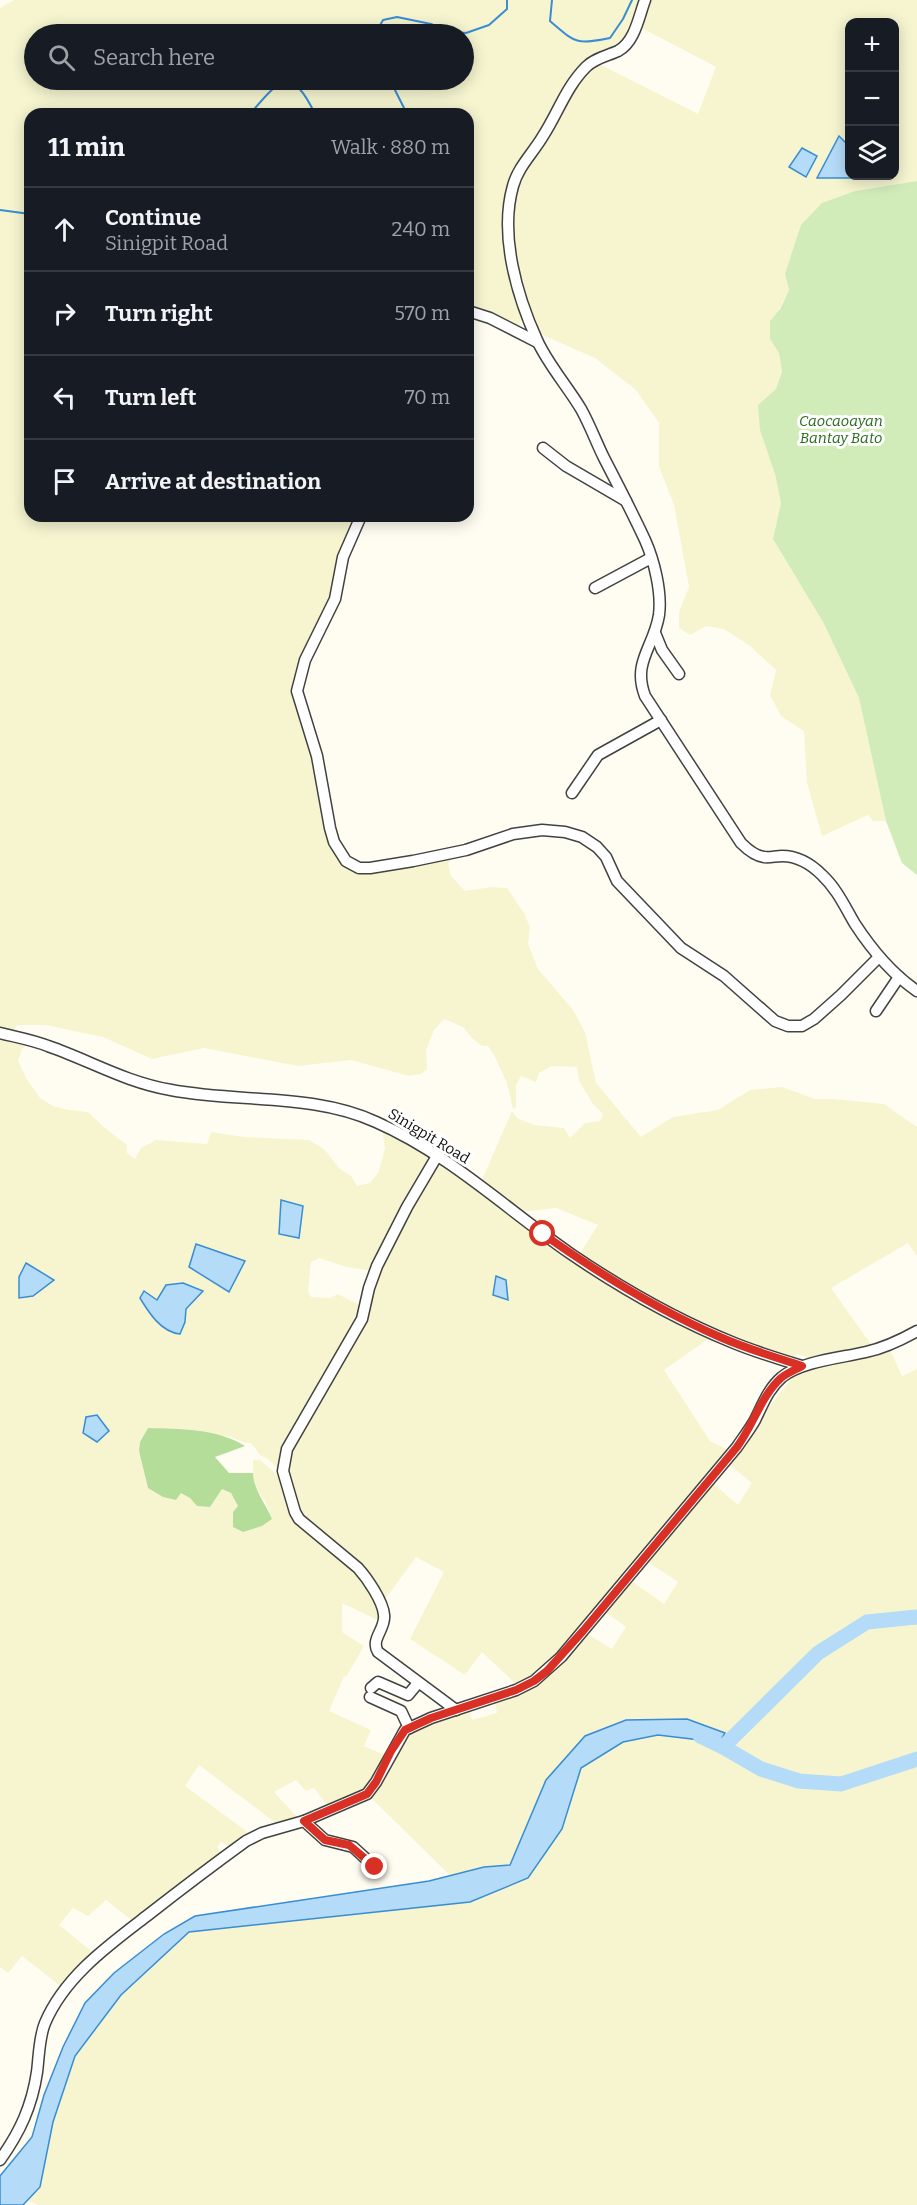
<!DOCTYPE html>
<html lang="en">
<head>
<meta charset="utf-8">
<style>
  :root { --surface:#171b24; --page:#242831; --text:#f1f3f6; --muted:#9ea1a6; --line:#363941 }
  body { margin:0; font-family:Bitter,serif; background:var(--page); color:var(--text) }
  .controls { position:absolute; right:18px; top:18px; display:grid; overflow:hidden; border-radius:12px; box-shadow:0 3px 15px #0003 }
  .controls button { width:54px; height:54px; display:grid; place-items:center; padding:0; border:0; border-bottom:2px solid var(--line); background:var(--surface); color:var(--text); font:30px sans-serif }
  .stop { position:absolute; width:18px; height:18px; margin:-14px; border:4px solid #d93025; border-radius:50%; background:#fff }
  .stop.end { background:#d93025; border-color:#fff; box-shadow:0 2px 6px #0008 }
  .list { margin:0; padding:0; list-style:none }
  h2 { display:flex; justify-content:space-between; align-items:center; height:78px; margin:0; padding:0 24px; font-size:26px }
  h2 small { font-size:20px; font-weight:400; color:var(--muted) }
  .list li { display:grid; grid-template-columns:39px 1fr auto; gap:18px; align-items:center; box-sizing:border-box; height:84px; padding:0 24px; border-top:2px solid var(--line) }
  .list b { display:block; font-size:22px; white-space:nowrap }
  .list p { margin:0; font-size:20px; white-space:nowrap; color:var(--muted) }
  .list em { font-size:20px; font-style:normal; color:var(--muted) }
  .icon { flex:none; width:33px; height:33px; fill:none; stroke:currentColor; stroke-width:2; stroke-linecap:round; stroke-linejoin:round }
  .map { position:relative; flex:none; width:917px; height:2205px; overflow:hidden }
  .search { position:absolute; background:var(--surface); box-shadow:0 3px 15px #0003; left:24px; top:24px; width:450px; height:66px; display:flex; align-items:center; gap:15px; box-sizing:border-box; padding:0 21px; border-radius:33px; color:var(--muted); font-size:22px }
  .panel { position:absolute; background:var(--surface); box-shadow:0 3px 15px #0003; left:24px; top:108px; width:450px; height:414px; border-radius:18px }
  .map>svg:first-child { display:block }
</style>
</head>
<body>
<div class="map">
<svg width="917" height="2205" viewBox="0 0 917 2205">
  <rect width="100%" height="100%" fill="#fffdf1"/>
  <!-- farmland -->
  <g fill="#f6f5d0" fill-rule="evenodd">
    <path d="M14,0H642L634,23L624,41L614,49L592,58L572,78L543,131L520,161L504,198V238L515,293L525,319L519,322L521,329L468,306V114H30V516H359L339,553L334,586L300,661L293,698L311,748L322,806L335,853L347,866L360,873L457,855L448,863L451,876L465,891L491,887L507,888L524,913L530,927L528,944L538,969L573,1010L585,1032L596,1083L641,1137L673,1117L718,1110L750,1090L782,1087L815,1099H833L884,1104L917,1127V1256L908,1243L831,1288L873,1347L869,1350L888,1345L902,1376L917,1369V2205H39L21,2199L40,2179L48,2122L69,2052L116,1991L183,1927L369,1904L470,1895L367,1794L402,1734L419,1723L468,1706L472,1720L497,1713L494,1698L519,1687L482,1652L465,1675L410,1639L444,1572L416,1557L381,1605L371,1589L379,1604L380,1621L342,1603V1632L364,1646L346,1677L344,1676L329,1711L371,1730L364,1746L384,1755L364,1792L328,1806L314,1788L306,1791L296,1780L274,1792L297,1817L277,1824L199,1765L185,1786L249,1833L229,1847L221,1842L217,1847L221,1852L134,1922L106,1900L88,1916L73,1908L59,1925L94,1953L63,1988L22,1956L8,1973L0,1967V1037L29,1042L22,1049L18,1061L26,1078L40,1098L53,1106L69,1110L88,1112L105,1128L127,1145V1153L135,1159L141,1148L156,1140L207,1144L211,1132L244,1137L309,1140L325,1150L339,1168L351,1176L357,1186L370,1183L378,1173L385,1149L382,1129L431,1157L406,1201L374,1271L346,1267L319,1258L311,1262L308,1291L311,1297L330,1298L338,1294L363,1307L362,1314L282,1453L281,1472L268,1459L260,1455L251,1443H246L231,1437L191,1430L148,1428L140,1442L139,1451L148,1488L163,1497L176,1500L181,1493L190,1498L197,1506L210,1507L222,1489L231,1493L238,1506L233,1512V1527L243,1532L262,1526L272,1519L265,1501L253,1484V1460H260L283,1480L292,1515L303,1527L354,1567L299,1519L285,1479V1459L324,1383L362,1319L372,1280L437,1156L580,1259L652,1302L706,1330L708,1339L664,1370L710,1441L732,1452L802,1366L850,1354L815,1362H804L806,1357L797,1353L794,1359L752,1348L729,1338L679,1314L579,1255L598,1225L556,1208L519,1212L482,1180L512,1111L517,1118L534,1125L564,1128L570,1138L585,1123L600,1121L603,1114L593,1104L579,1081L577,1067L551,1066L539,1073L536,1082L521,1076L516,1085V1108L513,1109L507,1083L496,1059L488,1046H482L471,1037L463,1027L444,1019L434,1030L426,1050L427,1069L421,1074L409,1076L351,1060L298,1066L204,1048L152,1059L103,1037L46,1025H17L13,1033L0,1029V8ZM34,34H464V80H34ZM725,1461L752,1483L738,1505L709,1480ZM643,1559L678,1582L664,1604L627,1578ZM601,1609L626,1627L612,1649L582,1631Z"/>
    <path d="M645,0H917V181L855,191L785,274L789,290L778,311L770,321L782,353V369L776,389L775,474L781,503L773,539L823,622L859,698L886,821H873L868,815L822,836L807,783L804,731L781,716L770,695L776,670L750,646L724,629L706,626L690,635L679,628V612L689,587L674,505L659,467V423L636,390L595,358L534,331L512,261V190L567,92L597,63L698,114L716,67L636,25ZM850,22H894V176H850Z"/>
  </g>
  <!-- green -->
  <polygon fill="#d1ebb9" points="917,181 917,875 902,863 886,821 859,698 823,622 773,539 781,503 775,474 760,430 758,405 776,389 782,371 779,353 770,339 770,321 780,309 789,290 785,274 801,225 822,203 855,191"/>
  <!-- forest -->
  <path fill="#b3dd98" d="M148,1428C180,1429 216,1428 245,1446L215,1457L229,1473H253C253,1489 266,1504 272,1519L262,1526L243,1532L233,1527V1512L238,1506L231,1493L222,1489L210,1507L197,1506L190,1498L181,1493L176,1500L163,1497L148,1488L139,1451L140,1442Z"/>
  <!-- water -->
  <g fill="#b4dbf8" stroke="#398dd2" stroke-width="1.5">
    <polygon points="839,136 849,146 850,176 863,176 864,178 817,178"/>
    <polygon points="802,148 817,156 806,177 789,167"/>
    <polygon points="281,1200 303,1206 299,1238 279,1234"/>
    <polygon points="196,1244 245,1261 229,1292 189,1267"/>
    <polygon points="26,1263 54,1280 33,1296 19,1298 19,1277"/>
    <polygon points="496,1276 506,1280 508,1300 493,1295"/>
    <path d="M183,1283L203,1291L186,1309L185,1322L180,1334C161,1332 149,1313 140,1298L144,1291L157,1300L166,1285Z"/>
    <polygon points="97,1415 109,1431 97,1442 83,1433 86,1417"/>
    <polygon points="687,1719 725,1733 715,1750 700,1740 658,1735 623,1742 581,1768 562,1829 528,1878 470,1902 189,1932 121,1995 75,2056 53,2122 40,2187 23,2205 0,2205 0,2176 32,2137 44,2095 63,2047 85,2003 114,1973 164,1934 195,1916 429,1881 484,1867 510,1865 546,1780 585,1736 626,1720"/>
  </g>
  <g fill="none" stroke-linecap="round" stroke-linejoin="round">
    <!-- stream -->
    <g stroke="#398dd2" stroke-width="2">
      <path d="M552,0L550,21C576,43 575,45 610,38L623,19L632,0"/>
      <polyline points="375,34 383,20 397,17 431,24 448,31 466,33 489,25 507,9 507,0"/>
      <polyline points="387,80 394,88 407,114"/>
      <path d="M250,114C279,80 291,64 315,114"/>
      <polyline points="0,210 30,214"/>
    </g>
    <!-- river -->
    <g stroke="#b4dbf8" stroke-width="15">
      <polyline points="700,1736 723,1747 818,1653 867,1622 917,1617"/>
      <polyline points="723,1747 761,1769 799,1781 841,1784 917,1759"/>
    </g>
    <!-- minor casing -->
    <g stroke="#424242" stroke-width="13">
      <g id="minor">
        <path d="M645,0C639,16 635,42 618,51C607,56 595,58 586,67C566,87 558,113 543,136C533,153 518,167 513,186C499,235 517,296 537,340C547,363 568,387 581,409C590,425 596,442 604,458C618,485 632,512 645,540C654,560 662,592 659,615C654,647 632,662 645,696L741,843C747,849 755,856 764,857C769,858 776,856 782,856C798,856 811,864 822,875C837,889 845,907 855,924C872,950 892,974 917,991"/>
        <polyline points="468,311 490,318 537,342"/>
        <polyline points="543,448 566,466 626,501"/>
        <polyline points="361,516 343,557 335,599 305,660 297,691 317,756 330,828 334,842 346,861 359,868 370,868 413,861 466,850 513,834 542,830 565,832 582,837 597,847 606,857 617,881 681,948 724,976 775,1021 788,1026 802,1026 814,1019 841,995 879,957"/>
        <polyline points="595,588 651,558"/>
        <polyline points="655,633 662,650 679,674"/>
        <polyline points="572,793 598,755 661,720"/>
        <polyline points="876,1011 899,977"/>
        <path d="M0,1033C16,1037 33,1040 48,1046C91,1061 125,1082 171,1090C239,1103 313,1093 376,1122C449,1154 506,1209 571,1254C621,1288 677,1320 734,1343C756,1352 779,1359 802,1366"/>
        <path d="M437,1156L407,1207L377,1266L369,1288L362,1319L287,1449L283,1471L295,1512L299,1519L358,1568C367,1578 383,1601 384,1615C386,1629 370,1639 378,1652L456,1710"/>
        <polyline points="371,1688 378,1682 408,1695 418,1683"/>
        <polyline points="370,1697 401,1711 409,1728"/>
        <polyline points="304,1821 325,1840 353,1847 375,1867"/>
        <path d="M0,2160C20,2132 32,2106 37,2072C39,2057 39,2037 45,2023C65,1976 109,1945 148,1915C180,1890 213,1865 246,1841L262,1833L304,1821L367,1794L376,1782L405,1730L431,1718L516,1690L534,1681L561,1657L737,1447C743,1438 750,1429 755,1420C763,1404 768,1389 782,1377C802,1361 841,1358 866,1352C884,1348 901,1340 917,1331"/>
      </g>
    </g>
    <!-- minor -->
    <use href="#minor" stroke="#fff" stroke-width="10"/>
  </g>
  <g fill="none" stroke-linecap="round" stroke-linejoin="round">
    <!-- route -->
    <path stroke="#d93025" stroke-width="8" d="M375,1867L349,1845L325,1840L304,1821L367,1794L376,1782L391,1751L405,1730L431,1718L516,1690L534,1681L547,1671L583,1631L737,1447C754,1424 761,1396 781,1378C787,1373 795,1370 802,1366C775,1357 747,1349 720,1337C658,1310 598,1273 543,1234"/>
  </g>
  <g text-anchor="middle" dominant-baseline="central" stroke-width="6" stroke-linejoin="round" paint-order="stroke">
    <!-- park labels -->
    <g font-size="15" font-style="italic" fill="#296a1d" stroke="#fff">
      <text x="841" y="421">Caocaoayan<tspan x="841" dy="17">Bantay Bato</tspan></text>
    </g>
    <!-- street labels -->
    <g font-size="15" fill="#0f0f0f" stroke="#fff">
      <text transform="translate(429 1136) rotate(31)">Sinigpit Road</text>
    </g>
  </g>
</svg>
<div class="controls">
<button>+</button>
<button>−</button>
<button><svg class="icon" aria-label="layers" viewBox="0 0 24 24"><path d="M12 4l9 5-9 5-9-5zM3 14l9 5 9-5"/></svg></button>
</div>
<div class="stop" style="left:543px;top:1234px"></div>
<div class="stop end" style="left:375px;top:1867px"></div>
<div class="search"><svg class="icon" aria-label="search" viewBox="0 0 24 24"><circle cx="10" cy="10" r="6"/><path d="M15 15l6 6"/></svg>Search here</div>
<section class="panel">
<h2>11 min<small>Walk · 880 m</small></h2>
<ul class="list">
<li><svg class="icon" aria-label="ahead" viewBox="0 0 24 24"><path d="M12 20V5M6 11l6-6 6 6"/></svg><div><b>Continue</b><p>Sinigpit Road</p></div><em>240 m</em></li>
<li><svg class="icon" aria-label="right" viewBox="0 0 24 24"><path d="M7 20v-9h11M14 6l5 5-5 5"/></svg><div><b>Turn right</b></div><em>570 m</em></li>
<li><svg class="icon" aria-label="left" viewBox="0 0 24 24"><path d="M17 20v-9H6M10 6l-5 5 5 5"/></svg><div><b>Turn left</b></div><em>70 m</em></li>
<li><svg class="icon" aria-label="arrive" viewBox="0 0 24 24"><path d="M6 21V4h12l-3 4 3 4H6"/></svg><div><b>Arrive at destination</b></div></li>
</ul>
</section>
</div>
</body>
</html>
